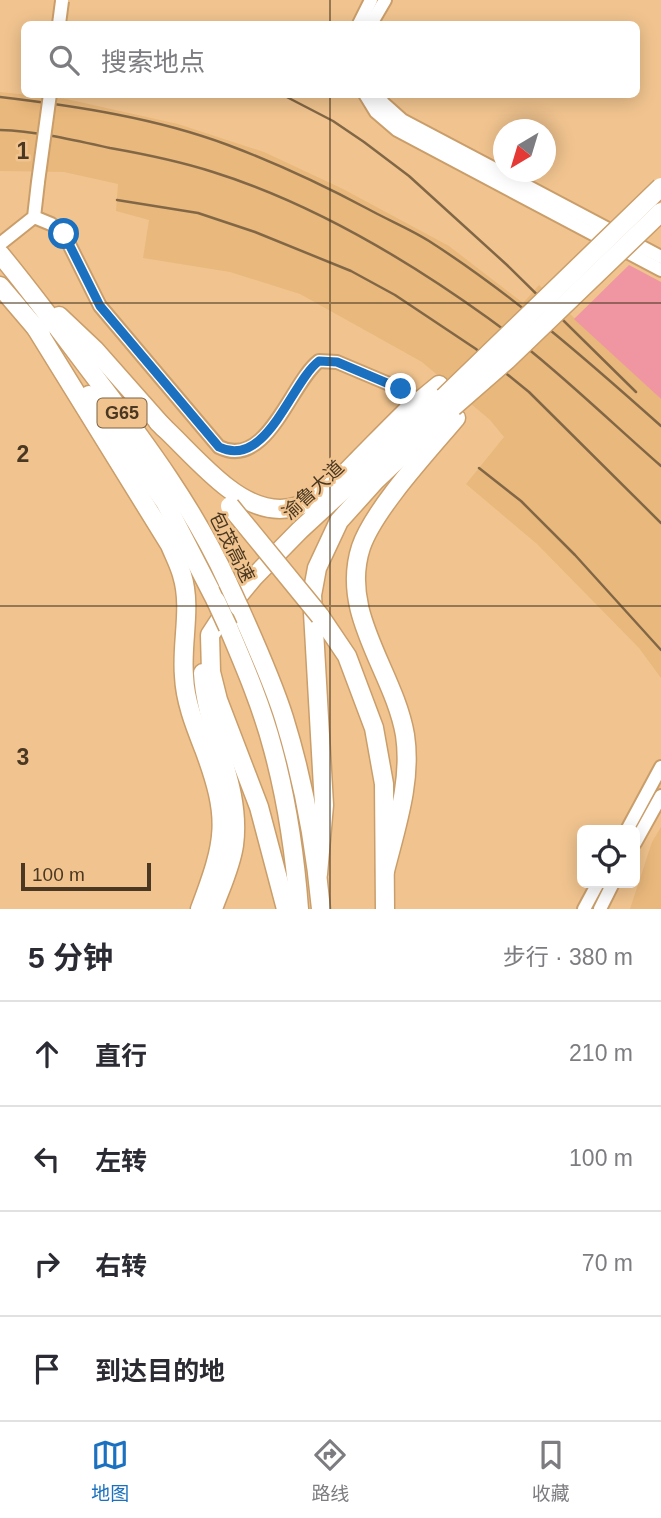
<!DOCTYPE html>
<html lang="zh">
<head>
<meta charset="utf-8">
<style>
  :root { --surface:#fff; --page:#f2f2f3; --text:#2b2b33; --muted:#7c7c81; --line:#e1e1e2; --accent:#1b71bf }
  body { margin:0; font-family:Helvetica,"Noto Sans SC",sans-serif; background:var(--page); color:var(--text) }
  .controls { position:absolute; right:21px; bottom:21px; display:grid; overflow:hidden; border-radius:10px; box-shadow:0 4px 18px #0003 }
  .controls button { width:63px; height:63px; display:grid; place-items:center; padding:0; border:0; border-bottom:2px solid var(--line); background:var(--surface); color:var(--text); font:35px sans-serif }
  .compass { position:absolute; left:493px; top:119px; width:63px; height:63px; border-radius:50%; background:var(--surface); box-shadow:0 4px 18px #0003; rotate:218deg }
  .scale { position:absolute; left:21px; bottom:18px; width:130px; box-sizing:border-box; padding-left:7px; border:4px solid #4a3822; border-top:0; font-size:19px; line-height:24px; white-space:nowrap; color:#4a3822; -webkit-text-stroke:5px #f1c48f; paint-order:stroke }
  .stop { position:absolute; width:21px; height:21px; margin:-16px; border:5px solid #1b71bf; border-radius:50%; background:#fff }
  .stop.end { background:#1b71bf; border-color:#fff; box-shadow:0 2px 7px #0008 }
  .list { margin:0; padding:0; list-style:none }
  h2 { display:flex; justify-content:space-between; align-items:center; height:91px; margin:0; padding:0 28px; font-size:30px }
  h2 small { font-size:23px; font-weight:400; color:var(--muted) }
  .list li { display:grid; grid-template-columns:46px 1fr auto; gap:21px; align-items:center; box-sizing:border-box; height:105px; padding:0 28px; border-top:2px solid var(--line) }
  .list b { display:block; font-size:26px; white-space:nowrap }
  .list em { font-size:23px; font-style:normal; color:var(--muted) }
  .icon { flex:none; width:38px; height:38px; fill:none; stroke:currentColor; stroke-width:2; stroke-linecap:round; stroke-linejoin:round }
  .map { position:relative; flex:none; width:661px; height:909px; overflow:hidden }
  .search { position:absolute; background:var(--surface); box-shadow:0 4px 18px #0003; left:21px; right:21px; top:21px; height:77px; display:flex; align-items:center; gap:18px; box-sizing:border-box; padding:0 24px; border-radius:10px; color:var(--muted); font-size:26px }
  .sheet { height:511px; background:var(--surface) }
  nav { display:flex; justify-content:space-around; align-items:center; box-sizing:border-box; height:98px; border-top:2px solid var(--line); background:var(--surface); font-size:19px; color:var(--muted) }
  nav a { display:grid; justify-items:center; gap:4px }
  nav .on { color:var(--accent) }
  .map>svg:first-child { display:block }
</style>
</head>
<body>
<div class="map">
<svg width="661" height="909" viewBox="0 0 661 909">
  <rect width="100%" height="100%" fill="#f1c48f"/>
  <!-- built -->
  <g fill="#e9b87c">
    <polygon points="0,92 66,99 178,124 264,152 343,189 449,246 523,303 539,285 661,399 661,678 639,648 537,544 466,484 504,437 490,420 422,362 300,294 230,272 143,258 149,220 116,211 118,184 64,172 0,171"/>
    <polygon points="661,827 661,909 630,909 652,842"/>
  </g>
  <!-- green -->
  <polygon fill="#ef96a2" points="629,265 661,282 661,399 574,319"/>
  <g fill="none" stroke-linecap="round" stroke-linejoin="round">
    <!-- minor casing -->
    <g stroke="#ca9e6a" stroke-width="16">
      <g id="minor">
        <polyline points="359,24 371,0"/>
        <polyline points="371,24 385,0"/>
        <polyline points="365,94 376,112 397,130 661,270"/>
        <polyline points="378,94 383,103 402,120 661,257"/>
        <path d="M34,217L51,224L64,234L100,306L219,447C267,471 291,382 319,361L337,362L401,389"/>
        <polyline points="0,244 34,217 38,182"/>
        <polyline points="627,830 661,767"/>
        <polyline points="635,843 661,796"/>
        <polyline points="584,909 598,883"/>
        <polyline points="600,909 613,883"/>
      </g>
    </g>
    <!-- highway casing -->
    <g stroke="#ca9e6a" stroke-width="21">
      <g id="highway">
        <path d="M0,254C34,295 66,339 98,381C147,445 195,510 228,583"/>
        <polyline points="0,286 41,334"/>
        <polyline points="59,316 95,350 164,428"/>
        <path d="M34,325L170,545C174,555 179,564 182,575C192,607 181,643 184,676C185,701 195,726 204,749C230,819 226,840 200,909"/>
        <polyline points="89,395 165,502 216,601"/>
        <polyline points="405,413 439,385"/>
        <path d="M158,422C181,443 203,469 228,488C283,530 317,503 357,461C375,443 392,425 410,408L408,396L401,389"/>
        <path d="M239,607C255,643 272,680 284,718C303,779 315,845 321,909"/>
        <polyline points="320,616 347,656 374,728 384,784 385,909"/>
        <path d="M228,627C245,667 262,707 273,749C287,801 295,855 299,909"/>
        <path d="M203,673C206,732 242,785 234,845C231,866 221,887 214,906"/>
        <path d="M385,871C396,827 412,781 405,735C394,671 339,614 361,547C374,509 429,450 456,418"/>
        <polyline points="318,874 324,805 312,595 317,568 339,521 375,481 453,407"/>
        <polyline points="286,909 259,807 218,700 211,672 210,635 225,612 253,578 300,530 444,397"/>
      </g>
    </g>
    <!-- minor -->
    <use href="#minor" stroke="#fff" stroke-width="12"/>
    <!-- highway -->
    <use href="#highway" stroke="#fff" stroke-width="18"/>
    <!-- rail -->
    <g stroke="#826746" stroke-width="2.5">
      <polyline points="42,24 60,24"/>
      <polyline points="281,94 333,121 364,142 409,176 507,265 636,392"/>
      <path d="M0,97C76,106 156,118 228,145C276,163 323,185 368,209C388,220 410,229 429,241C513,295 587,360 661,426"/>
      <path d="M0,130C36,131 74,140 110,148C144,154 179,161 213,172C309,202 406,259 488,318C549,362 604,416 661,466"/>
      <polyline points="117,200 198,213 255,232 351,271 395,295 476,349 529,392 661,523"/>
      <polyline points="479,468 521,501 575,555 661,650"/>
    </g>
    <!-- minor-bridge casing -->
    <g stroke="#ca9e6a" stroke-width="16" stroke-linecap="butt">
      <g id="minor-bridge">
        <polyline points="59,24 62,1"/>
        <polyline points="38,182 50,94"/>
      </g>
    </g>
    <!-- highway-bridge casing -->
    <g stroke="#ca9e6a" stroke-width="21" stroke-linecap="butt">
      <g id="highway-bridge">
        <polyline points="444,397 661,187"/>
        <polyline points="453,407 507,360 661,212"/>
        <polyline points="230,506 320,616"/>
        <polyline points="228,583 239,607"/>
        <polyline points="216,601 228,627"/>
      </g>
    </g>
    <!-- minor-bridge -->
    <use href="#minor-bridge" stroke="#fff" stroke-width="12"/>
    <!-- highway-bridge -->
    <use href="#highway-bridge" stroke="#fff" stroke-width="18"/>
  </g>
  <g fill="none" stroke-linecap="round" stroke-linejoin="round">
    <!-- route -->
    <path stroke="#1b71bf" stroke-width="9" d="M64,234L100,306L219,447C267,470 291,382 319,361L337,362L401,389"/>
  </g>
  <!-- grid -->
  <path fill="none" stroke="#4a3822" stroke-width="2" stroke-opacity="0.55" d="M330,0V24M330,94V909M0,303H661M0,606H661"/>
  <g text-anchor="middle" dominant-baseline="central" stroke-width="5" stroke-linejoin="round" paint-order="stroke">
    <!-- shield labels -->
    <rect fill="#f1c48f" stroke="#7c6243" stroke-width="2" x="97.5" y="398.5" width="49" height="29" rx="5"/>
    <g font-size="18" font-weight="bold" fill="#4a3822">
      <text x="122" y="413">G65</text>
    </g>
    <!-- street labels -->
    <g font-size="19" fill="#4a3822" stroke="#f1c48f">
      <text transform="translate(313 490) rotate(-43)">渝鲁大道</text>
      <text transform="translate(232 547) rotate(63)">包茂高速</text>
    </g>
  </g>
  <g font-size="23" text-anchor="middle" font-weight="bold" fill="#4a3822" stroke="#f1c48f" stroke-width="5" stroke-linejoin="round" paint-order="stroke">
    <text x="23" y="159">1</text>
    <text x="23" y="462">2</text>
    <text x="23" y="765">3</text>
  </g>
</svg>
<div class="controls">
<button><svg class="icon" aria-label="locate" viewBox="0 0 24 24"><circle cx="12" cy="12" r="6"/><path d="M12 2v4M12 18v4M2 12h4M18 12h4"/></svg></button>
</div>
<svg class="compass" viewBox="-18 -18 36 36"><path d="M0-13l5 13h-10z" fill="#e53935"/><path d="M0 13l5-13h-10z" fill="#7c7c81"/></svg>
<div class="scale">100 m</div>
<div class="stop" style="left:64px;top:234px"></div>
<div class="stop end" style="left:401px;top:389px"></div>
<div class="search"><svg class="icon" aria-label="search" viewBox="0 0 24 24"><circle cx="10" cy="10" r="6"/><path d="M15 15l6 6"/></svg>搜索地点</div>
</div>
<section class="sheet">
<h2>5 分钟<small>步行 · 380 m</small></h2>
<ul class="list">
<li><svg class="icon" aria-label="ahead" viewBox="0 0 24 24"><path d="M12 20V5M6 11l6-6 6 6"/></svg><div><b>直行</b></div><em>210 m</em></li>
<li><svg class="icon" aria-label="left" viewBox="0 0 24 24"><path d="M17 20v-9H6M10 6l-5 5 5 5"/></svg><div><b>左转</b></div><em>100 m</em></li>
<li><svg class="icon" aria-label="right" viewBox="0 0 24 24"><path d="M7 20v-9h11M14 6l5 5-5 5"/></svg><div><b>右转</b></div><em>70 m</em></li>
<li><svg class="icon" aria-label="arrive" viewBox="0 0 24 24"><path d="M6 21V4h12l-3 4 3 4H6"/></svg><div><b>到达目的地</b></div></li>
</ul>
</section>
<nav>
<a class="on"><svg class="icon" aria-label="map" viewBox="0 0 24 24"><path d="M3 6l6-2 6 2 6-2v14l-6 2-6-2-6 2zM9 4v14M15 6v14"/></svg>地图</a>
<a><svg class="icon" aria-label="directions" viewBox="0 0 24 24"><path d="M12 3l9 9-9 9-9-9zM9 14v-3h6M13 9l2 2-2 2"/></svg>路线</a>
<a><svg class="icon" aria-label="saved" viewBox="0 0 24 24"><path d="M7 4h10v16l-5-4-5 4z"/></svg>收藏</a>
</nav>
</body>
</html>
